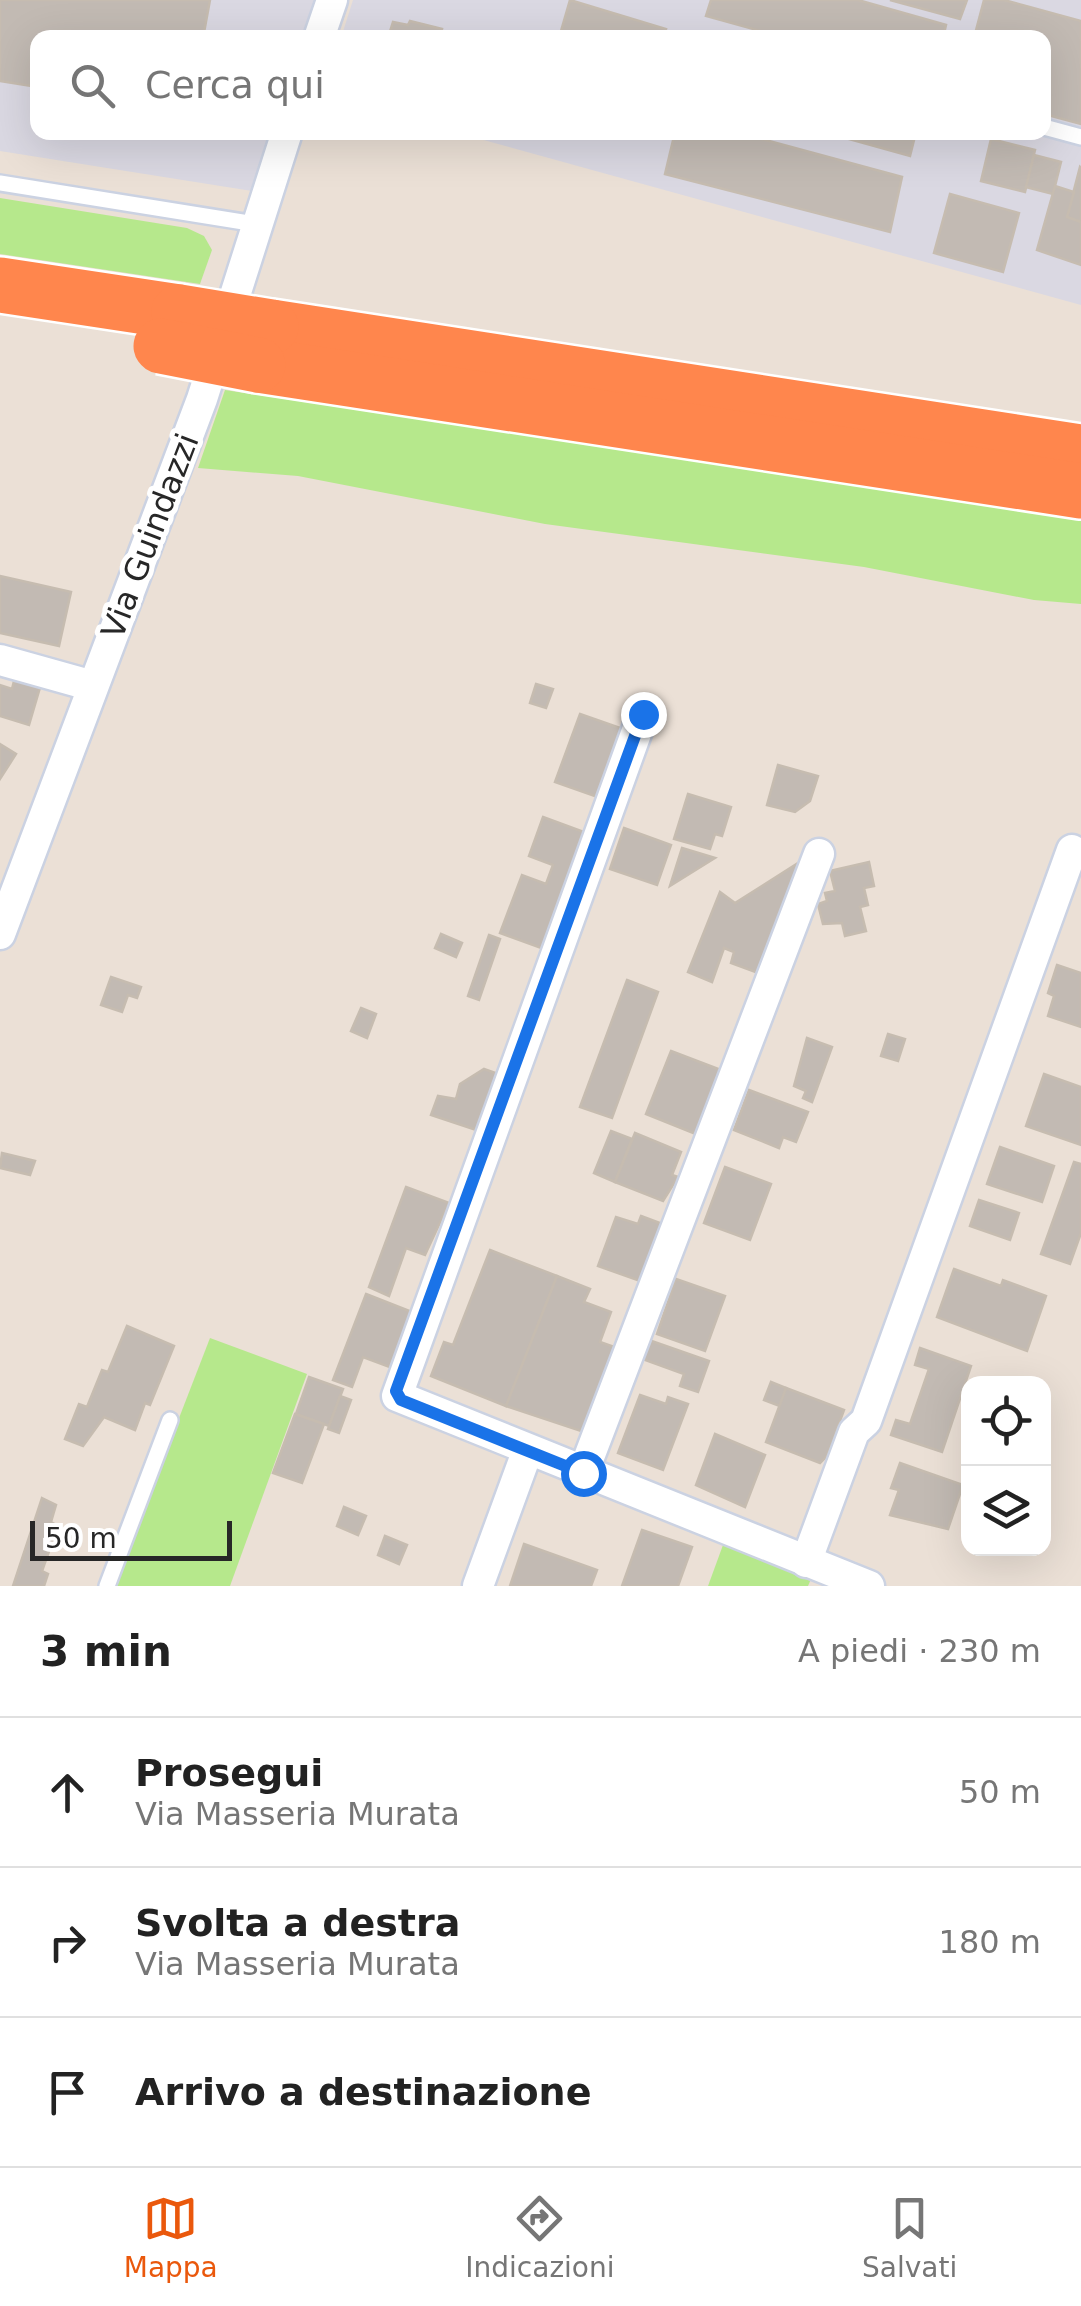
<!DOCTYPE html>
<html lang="it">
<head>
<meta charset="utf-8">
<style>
  :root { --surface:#fff; --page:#f6f6f6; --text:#222; --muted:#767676; --line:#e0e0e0; --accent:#ea580c }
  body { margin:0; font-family:"DejaVu Sans",sans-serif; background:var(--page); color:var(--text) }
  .controls { position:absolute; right:30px; bottom:30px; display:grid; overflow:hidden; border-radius:20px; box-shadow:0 10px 40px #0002 }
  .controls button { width:90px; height:90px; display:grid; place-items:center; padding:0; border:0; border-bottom:2px solid var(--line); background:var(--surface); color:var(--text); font:50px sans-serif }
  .scale { position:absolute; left:30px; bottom:25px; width:202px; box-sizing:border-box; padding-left:10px; border:5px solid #272727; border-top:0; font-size:28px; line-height:35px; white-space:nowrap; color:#272727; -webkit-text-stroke:8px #fff; paint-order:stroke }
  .stop { position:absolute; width:30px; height:30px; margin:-22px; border:8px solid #1a73e8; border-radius:50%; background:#fff }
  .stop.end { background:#1a73e8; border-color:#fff; box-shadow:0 2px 10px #0008 }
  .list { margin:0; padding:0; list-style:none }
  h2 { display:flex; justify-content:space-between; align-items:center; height:130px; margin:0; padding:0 40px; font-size:42px }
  h2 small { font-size:32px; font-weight:400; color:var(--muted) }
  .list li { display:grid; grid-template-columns:65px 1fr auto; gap:30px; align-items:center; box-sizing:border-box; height:150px; padding:0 40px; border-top:2px solid var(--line) }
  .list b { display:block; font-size:38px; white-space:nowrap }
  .list p { margin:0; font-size:32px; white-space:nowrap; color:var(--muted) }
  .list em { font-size:32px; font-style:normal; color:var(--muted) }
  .icon { flex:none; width:55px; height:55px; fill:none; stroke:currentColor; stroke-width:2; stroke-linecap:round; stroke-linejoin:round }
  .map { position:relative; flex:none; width:1081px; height:1586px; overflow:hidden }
  .search { position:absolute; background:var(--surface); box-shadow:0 10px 40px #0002; left:30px; right:30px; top:30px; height:110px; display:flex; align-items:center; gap:25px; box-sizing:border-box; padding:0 35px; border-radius:20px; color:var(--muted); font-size:38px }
  .sheet { height:580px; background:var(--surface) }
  nav { display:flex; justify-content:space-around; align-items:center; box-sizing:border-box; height:140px; border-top:2px solid var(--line); background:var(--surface); font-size:28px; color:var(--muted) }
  nav a { display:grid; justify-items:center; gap:5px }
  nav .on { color:var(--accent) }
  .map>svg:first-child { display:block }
</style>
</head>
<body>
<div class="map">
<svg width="1081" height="1586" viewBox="0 0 1081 1586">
  <rect width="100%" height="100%" fill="#ebe0d6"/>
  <!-- industrial -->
  <g fill="#dad8e2">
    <polygon points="0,0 315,0 303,37 38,38 38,132 271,133 252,191 0,151"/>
    <polygon points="353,0 1081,0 1081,305 458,133 1044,132 1044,38 341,38"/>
  </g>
  <!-- green -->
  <g fill="#b6e88c">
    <polygon points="0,198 187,228 204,236 212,250 200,284 0,254"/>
    <polygon points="225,390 1081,519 1081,604 1034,600 864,567 545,524 298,476 198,468"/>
    <polygon points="210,1338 307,1374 230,1586 114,1586"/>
    <polygon points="723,1545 811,1579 808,1586 708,1586"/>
  </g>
  <!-- building -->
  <g fill="#c2bab3" stroke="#c6bcb0" stroke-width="2.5">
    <polygon points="0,0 210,0 203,38 38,38 38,87 0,81"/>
    <polygon points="570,0 666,29 663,38 559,38"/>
    <polygon points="711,0 858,0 946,25 943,38 786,38 706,16"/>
    <polygon points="890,0 967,0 960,19"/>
    <polygon points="984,0 1004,0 1081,21 1081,124 1044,114 1044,38 974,38"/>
    <polygon points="410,21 442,29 440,38 388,38 393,22 408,25"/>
    <polygon points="675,132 736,132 902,177 890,232 665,174"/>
    <polygon points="824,132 916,132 910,156"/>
    <polygon points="991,139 1035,150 1025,192 981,181"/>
    <polygon points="1034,155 1061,162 1053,194 1026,187"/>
    <polygon points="1080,167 1081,168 1081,222 1067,217"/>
    <polygon points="1055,186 1074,192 1067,217 1081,222 1081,265 1037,250"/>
    <polygon points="950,194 1019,213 1003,272 934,253"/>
    <polygon points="0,576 71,592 59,646 0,633"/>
    <polygon points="15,677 41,684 29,725 0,716 0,685 12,689"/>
    <polygon points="536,684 553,689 546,708 530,703"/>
    <polygon points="580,714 626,730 603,799 555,782"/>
    <polygon points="0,744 16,754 0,779"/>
    <polygon points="778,765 818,776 810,801 795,812 767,805"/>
    <polygon points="688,794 731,807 722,836 715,834 710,849 674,839"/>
    <polygon points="543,817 592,835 552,952 500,933 522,875 546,884 553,865 529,856"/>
    <polygon points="624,828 671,845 657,885 610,869"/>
    <polygon points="682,848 715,858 670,886"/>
    <polygon points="806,858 758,973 731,963 734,952 724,948 712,982 688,972 720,892 735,903"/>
    <polygon points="869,862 874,886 864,888 868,905 860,907 866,931 845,936 842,923 823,924 818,904 827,901 825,893 835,891 830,871"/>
    <polygon points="441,934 462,943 456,957 435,948"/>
    <polygon points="489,935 500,939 479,1000 468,996"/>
    <polygon points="1057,965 1081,973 1081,1027 1048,1016 1054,996 1048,993"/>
    <polygon points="111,977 141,987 137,998 128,995 122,1012 101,1005"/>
    <polygon points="627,980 658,992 612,1118 580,1107"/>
    <polygon points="361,1008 376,1014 367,1038 351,1031"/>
    <polygon points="888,1034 905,1039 898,1061 881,1056"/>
    <polygon points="807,1038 832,1047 812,1102 803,1098 806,1091 794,1086"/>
    <polygon points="671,1051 721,1070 696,1134 646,1114"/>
    <polygon points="484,1069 504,1076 482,1132 431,1115 438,1096 456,1099 460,1084"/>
    <polygon points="1044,1074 1081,1087 1081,1145 1026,1126"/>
    <polygon points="749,1090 808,1112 796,1142 783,1137 779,1148 734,1130"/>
    <polygon points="611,1131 632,1139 615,1182 594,1173"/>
    <polygon points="635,1133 681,1152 672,1175 678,1177 663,1201 615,1182"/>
    <polygon points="1000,1147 1054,1166 1042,1202 987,1184"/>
    <polygon points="2,1153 35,1161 30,1175 0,1168"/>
    <polygon points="1074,1162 1081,1164 1081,1233 1070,1264 1041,1254"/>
    <polygon points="725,1167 771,1184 750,1240 704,1223"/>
    <polygon points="406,1187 449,1203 425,1255 406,1248 389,1296 369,1287"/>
    <polygon points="979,1200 1019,1213 1010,1240 970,1226"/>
    <polygon points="641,1216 673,1228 643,1282 598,1266 616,1217 638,1224"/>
    <polygon points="490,1250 557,1276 506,1406 431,1376 444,1342 453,1345"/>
    <polygon points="954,1269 1001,1286 1003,1280 1046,1296 1027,1351 937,1317"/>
    <polygon points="557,1276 590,1289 584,1302 611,1312 600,1342 620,1349 587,1433 506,1406"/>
    <polygon points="676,1279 725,1296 705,1351 657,1334"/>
    <polygon points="366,1294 412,1312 392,1368 363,1357 352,1387 333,1380"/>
    <polygon points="127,1326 174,1346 150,1405 145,1403 135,1430 104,1417 83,1446 65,1439 79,1404 87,1407 102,1370 108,1372"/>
    <polygon points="643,1338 709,1361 698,1392 680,1386 684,1374 637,1357"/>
    <polygon points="920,1348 971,1366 942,1452 891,1435 896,1420 910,1424 929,1369 915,1365"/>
    <polygon points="309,1377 343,1389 329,1426 296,1414"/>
    <polygon points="771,1382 786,1388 780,1406 764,1400"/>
    <polygon points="786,1388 844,1410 827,1456 820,1463 766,1442"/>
    <polygon points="640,1395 666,1404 668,1397 688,1404 663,1470 618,1453"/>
    <polygon points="340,1396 351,1400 339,1433 328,1429"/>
    <polygon points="295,1414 324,1424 302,1483 273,1473"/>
    <polygon points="715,1434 765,1455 745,1507 696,1485"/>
    <polygon points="900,1463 963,1485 948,1529 890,1515 899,1490 891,1488"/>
    <polygon points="42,1498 56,1505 51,1522 58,1526 42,1571 48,1574 44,1586 13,1586"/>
    <polygon points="344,1507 366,1516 358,1535 337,1526"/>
    <polygon points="642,1530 692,1547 678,1586 622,1586"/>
    <polygon points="385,1536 407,1545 399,1564 378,1555"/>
    <polygon points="524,1544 597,1570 591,1586 510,1586"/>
  </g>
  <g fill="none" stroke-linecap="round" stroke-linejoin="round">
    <!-- lane casing -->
    <g stroke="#cbd2e2" stroke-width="20">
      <g id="lane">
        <polyline points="1044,127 1081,137"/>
        <polyline points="0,183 256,224"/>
        <polyline points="107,1586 170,1420"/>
      </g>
    </g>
    <!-- street casing -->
    <g stroke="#cbd2e2" stroke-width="35">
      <g id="street">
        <polyline points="319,38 332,0"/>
        <polyline points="0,660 93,686"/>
        <polyline points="643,714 397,1396 869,1586"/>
        <polyline points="0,934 202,399 287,132"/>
        <polyline points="583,1473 819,854"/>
        <polyline points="806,1562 854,1432 866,1421 1072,850"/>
        <polyline points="478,1586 527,1452"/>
      </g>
    </g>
    <!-- highway casing -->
    <g stroke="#fff" stroke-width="60">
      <g id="highway">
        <polyline points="0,285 179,312"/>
        <polyline points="271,327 1081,452"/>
        <polyline points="258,365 1081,491"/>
      </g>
    </g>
    <!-- lane -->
    <use href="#lane" stroke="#fff" stroke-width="15"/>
    <!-- street -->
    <use href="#street" stroke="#fff" stroke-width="30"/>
    <!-- highway -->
    <use href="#highway" stroke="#ff864d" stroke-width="55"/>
    <!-- highway-bridge casing -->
    <g stroke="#fff" stroke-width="60" stroke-linecap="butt">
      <g id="highway-bridge">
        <polyline points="179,312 271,327"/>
        <polyline points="161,346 258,365"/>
      </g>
    </g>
    <!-- highway-bridge -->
    <use href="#highway-bridge" stroke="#ff864d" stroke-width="55"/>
  </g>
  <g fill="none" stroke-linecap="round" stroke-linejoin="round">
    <!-- route -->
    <polyline stroke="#1a73e8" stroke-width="12" points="583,1473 401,1400 396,1391 643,714"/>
  </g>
  <g text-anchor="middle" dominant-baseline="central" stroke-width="10" stroke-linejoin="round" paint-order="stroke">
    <!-- street labels -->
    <g font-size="32" fill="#272727" stroke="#fff">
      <text transform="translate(150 536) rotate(-69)">Via Guindazzi</text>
    </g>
  </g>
</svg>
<div class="controls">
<button><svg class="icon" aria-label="locate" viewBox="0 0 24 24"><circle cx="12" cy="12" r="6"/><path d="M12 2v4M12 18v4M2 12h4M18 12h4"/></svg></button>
<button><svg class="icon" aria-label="layers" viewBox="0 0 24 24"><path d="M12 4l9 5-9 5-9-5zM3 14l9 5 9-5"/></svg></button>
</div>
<div class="scale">50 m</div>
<div class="stop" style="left:583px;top:1473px"></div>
<div class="stop end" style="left:643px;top:714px"></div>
<div class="search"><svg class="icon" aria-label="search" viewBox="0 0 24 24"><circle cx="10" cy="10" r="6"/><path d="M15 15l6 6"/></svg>Cerca qui</div>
</div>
<section class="sheet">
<h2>3 min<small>A piedi · 230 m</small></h2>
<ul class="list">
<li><svg class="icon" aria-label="ahead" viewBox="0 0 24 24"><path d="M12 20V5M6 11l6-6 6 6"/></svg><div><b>Prosegui</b><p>Via Masseria Murata</p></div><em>50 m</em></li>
<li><svg class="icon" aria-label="right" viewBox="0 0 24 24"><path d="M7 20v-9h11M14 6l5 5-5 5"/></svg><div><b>Svolta a destra</b><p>Via Masseria Murata</p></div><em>180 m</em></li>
<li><svg class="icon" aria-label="arrive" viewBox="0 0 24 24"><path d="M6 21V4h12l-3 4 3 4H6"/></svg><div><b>Arrivo a destinazione</b></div></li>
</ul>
</section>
<nav>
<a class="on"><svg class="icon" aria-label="map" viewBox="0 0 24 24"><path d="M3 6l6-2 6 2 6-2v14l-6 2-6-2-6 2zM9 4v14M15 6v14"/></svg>Mappa</a>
<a><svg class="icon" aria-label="directions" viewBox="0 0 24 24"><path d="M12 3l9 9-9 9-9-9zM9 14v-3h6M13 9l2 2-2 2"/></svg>Indicazioni</a>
<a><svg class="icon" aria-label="saved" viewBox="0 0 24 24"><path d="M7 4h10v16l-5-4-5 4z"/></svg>Salvati</a>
</nav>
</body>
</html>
